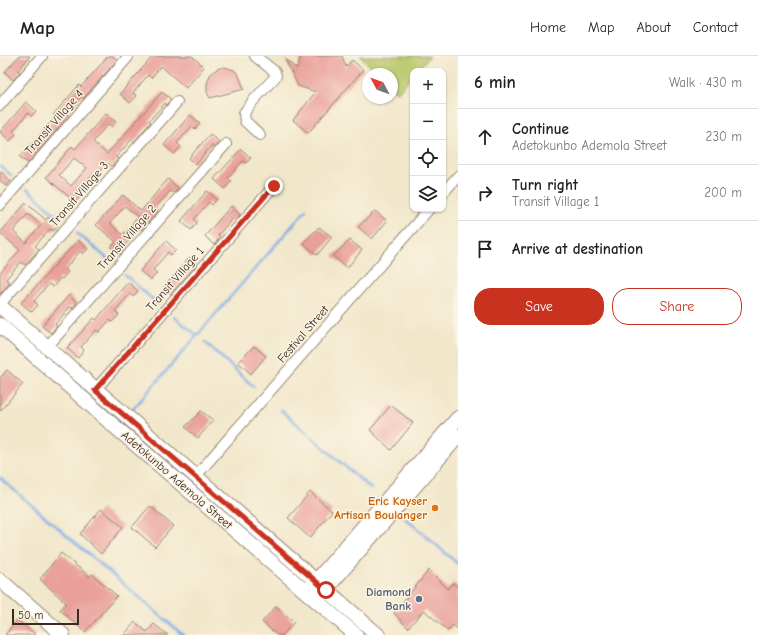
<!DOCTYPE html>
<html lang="en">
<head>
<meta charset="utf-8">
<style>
  :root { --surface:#fff; --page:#f2f2f2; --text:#222; --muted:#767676; --line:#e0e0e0; --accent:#c8321e }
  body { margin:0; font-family:"Comic Neue",sans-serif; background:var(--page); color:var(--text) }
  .controls { position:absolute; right:12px; top:12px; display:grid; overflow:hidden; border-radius:8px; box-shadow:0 1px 3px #0004 }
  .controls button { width:36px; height:36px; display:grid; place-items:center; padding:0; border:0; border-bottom:1px solid var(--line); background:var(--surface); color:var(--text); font:20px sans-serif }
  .compass { position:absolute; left:362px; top:12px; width:36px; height:36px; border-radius:50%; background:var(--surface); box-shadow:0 1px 3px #0004; rotate:311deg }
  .scale { position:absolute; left:12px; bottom:10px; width:67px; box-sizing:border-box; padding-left:4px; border:2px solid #3b2a1e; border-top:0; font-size:11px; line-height:14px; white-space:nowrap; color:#3b2a1e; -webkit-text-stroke:3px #fcf5e5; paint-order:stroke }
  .stop { position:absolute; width:12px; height:12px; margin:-9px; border:3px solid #c8321e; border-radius:50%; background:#fff }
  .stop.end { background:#c8321e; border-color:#fff; box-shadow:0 1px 4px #0008 }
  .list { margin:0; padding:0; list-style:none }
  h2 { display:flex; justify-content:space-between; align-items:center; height:52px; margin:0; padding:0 16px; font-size:17px }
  h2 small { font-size:13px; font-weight:400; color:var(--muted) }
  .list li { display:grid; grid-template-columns:26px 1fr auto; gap:12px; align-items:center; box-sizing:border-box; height:56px; padding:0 16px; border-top:1px solid var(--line) }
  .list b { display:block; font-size:15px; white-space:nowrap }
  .list p { margin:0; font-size:13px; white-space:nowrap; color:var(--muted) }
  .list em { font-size:13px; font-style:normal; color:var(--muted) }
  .actions { display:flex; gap:8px; padding:12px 16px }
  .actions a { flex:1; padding:9px 0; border:1px solid var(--accent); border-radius:16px; text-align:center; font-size:14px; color:var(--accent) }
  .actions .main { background:var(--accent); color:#fff }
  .icon { flex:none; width:22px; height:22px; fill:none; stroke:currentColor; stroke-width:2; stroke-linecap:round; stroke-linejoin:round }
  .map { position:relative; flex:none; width:458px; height:579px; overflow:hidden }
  header { display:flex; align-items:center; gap:24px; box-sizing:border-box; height:56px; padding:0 20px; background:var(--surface); border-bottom:1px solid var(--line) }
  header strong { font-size:19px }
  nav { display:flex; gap:22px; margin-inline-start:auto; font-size:14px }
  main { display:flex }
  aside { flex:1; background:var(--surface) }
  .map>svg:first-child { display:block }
</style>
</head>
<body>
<header>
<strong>Map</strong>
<nav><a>Home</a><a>Map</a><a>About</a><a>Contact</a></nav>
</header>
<main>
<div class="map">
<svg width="458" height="579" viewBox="0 0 458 579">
  <rect width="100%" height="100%" fill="#fcf5e5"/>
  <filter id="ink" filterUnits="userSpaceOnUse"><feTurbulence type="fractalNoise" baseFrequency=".025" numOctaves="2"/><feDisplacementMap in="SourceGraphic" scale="8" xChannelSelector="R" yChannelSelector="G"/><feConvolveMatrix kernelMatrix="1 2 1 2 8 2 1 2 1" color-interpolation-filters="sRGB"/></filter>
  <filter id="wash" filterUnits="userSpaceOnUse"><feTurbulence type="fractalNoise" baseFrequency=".012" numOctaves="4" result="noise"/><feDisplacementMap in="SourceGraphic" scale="16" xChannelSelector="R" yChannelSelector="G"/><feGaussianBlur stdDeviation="0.9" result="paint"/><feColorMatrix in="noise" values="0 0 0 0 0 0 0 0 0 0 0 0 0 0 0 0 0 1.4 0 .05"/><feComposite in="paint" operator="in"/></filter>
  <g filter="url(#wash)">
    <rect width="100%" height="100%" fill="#f1e7ca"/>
    <!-- green -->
    <polygon fill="#b7c668" stroke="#797843" points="360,0 430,0 416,15 413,15 413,19 397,37 392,31 392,18 378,18"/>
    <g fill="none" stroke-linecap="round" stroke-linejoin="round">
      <!-- stream -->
      <g stroke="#7ba9e4" stroke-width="2.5">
        <polyline points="0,110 11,119"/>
        <polyline points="27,133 60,162"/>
        <polyline points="77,177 109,204"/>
        <polyline points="125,219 158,248"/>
        <polyline points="174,261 197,279"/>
        <polyline points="205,286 254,331"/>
        <polyline points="133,353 306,154"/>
        <polyline points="281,354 371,433"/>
        <polyline points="0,422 183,579"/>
        <polyline points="404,461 458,508"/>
      </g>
    </g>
    <g id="blocks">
      <!-- building -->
      <g fill="#e99f9a" fill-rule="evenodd">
        <polygon points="19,0 30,0 18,15 20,16 13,24 5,16"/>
        <polygon points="108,0 113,0 117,4 84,42 81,40 66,58 69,60 28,107 20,101 55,61 53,59 79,29 81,31"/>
        <polygon points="153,0 192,0 204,11 186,32 161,10 151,22 148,19 133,37 137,40 130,47 120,38"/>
        <polygon points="301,0 342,0 346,11 352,4 363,14 308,77 293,64 316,36 298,30 285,3 297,13"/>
        <polygon points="224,11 234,14 239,20 244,33 210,42 207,36 207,28 210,19 217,13"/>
        <path d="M162,36L171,43L166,49L165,47L149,65L151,66L134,86L131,84L116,101L118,103L112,110L108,107L96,121L93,118L78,136L82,139L75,146L46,121L72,90L75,93L106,57L116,66L112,71L108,68L93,86L107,98ZM74,102L87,112L71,130L59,119Z"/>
        <polygon points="26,46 36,55 31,60 28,57 13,75 16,78 10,85 0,76"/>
        <polygon points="190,59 200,67 195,73 192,70 177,87 181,91 174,98 164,89"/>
        <polygon points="210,78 219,86 214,92 212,89 196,108 189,102"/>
        <polygon points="241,93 251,102 246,107 243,105 228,122 231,125 225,133 214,123"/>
        <polygon points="0,115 11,125 6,130 0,125"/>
        <path d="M168,123L178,132L174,137L170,135L155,152L158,155L142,174L140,172L124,190L126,191L120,199L111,191L116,186L96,169L123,139L141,155ZM125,150L138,161L123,179L110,167Z"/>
        <polygon points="207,135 217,143 212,149 209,146 194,163 197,167 191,174 181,165"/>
        <path d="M26,147L46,164L48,161L58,170L53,175L50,173L35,190L39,193L25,209L21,206L6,223L10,227L0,238V217L20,194L0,177ZM28,158L41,169L26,187L13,175Z"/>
        <polygon points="231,150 240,159 236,164 233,162 218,179 220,181 214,189 205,180"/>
        <polygon points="375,155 387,165 372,183 358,171"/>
        <polygon points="319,171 332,181 317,199 303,187"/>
        <polygon points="78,184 88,193 83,198 80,195 65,213 68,216 62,223 60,222 53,231 49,228 34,245 38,249 32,256 21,247"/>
        <polygon points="350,184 362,194 347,212 333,200"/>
        <polygon points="166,185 176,194 171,199 168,196 153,214 157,217 151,224 140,215"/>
        <polygon points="190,201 197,208 171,238 164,231"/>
        <polygon points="128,226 138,235 133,241 130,238 115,255 119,259 112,266 110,264 99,276 96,274 81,291 84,294 78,302 67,292 94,262 96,264"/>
        <polygon points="69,239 77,247 72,252 70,251 55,268 57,270 51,277 42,270"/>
        <polygon points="254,290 266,300 251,318 238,306"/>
        <polygon points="7,314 23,328 0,355 0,322"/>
        <polygon points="391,349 413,367 391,394 370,374"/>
        <polygon points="201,355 213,364 198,382 185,371"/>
        <polygon points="310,436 332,455 310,482 288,462"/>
        <polygon points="150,450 173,470 155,491 132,471"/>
        <polygon points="101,453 123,471 101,498 80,478"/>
        <polygon points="61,497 90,521 92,518 117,540 85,576 60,554 66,547 40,523"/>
        <polygon points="429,514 448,533 453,527 458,531 458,573 453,569 448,575 424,554 408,572 394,557"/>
        <polygon points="276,550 294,566 283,579 277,579 262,566"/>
        <polygon points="17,564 36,579 5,579"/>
        <polygon points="135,566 147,576 154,568 168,579 124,579"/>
      </g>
    </g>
  </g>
  <g filter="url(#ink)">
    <use href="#blocks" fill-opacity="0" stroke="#968874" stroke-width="1"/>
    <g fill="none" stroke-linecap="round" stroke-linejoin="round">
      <!-- street casing -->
      <g stroke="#968874" stroke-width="12">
        <g id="street">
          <polyline points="255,0 275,16 276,20 253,45 244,57 245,65 260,79"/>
          <polyline points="0,49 42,0"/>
          <polyline points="443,137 458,120"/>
          <polyline points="0,149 128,1"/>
          <polyline points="0,248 177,46"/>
          <polyline points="47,291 226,88"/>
          <polyline points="95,334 274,130"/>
          <polyline points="195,421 429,153"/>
        </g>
      </g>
      <!-- secondary casing -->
      <g stroke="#968874" stroke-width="16">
        <g id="secondary">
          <polyline points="0,250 378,579"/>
          <polyline points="0,269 113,369 356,579"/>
          <polyline points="0,524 63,579"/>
          <polyline points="310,532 458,362"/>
          <polyline points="320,540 458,380"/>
        </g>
      </g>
      <!-- street -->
      <use href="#street" stroke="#fff" stroke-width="10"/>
      <!-- secondary -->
      <use href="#secondary" stroke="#fff" stroke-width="14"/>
    </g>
  </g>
  <g fill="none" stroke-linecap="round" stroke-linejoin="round" filter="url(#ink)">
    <!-- route -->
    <polyline stroke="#c8321e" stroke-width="5" points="274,130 95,334 326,534"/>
  </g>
  <!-- markers -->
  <circle fill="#e8710a" stroke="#fcf5e5" stroke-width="1.5" cx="435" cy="452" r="4"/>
  <circle fill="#5c6f8a" stroke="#fcf5e5" stroke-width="1.5" cx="419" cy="543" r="4"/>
  <g text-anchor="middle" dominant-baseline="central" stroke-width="3" stroke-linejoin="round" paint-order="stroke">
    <!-- street labels -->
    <g font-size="12" fill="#3b2a1e" stroke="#fcf5e5">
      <text transform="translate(54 66) rotate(-49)">Transit Village 4</text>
      <text transform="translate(79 138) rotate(-49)">Transit Village 3</text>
      <text transform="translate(127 181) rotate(-49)">Transit Village 2</text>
      <text transform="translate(175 223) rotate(-49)">Transit Village 1</text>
      <text transform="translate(303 278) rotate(-49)">Festival Street</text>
      <text transform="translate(177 424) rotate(41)">Adetokunbo Ademola Street</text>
    </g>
    <!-- food labels -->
    <g font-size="12" font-weight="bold" fill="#c56008" stroke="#fcf5e5" text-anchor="end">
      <text x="427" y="445">Eric Kayser<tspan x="427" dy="14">Artisan Boulanger</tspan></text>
    </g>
    <!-- service labels -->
    <g font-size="12" font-weight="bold" fill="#4e5e75" stroke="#fcf5e5" text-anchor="end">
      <text x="411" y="536">Diamond<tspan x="411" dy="14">Bank</tspan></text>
    </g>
  </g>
</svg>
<div class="controls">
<button>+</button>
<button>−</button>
<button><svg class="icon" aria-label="locate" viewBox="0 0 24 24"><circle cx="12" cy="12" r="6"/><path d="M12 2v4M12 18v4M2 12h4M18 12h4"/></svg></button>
<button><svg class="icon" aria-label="layers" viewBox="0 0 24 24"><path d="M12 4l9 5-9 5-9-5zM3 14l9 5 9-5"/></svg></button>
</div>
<svg class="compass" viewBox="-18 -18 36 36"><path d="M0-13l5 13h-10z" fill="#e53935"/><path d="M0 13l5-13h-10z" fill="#767676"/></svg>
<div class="scale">50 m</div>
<div class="stop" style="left:326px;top:534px"></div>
<div class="stop end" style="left:274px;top:130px"></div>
</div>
<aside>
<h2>6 min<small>Walk · 430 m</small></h2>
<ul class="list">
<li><svg class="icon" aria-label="ahead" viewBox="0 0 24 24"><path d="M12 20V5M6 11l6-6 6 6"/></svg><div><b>Continue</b><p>Adetokunbo Ademola Street</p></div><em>230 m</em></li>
<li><svg class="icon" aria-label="right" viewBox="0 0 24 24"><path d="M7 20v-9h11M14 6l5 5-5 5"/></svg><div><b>Turn right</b><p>Transit Village 1</p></div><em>200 m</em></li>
<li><svg class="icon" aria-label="arrive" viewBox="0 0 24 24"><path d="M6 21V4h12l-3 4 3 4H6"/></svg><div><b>Arrive at destination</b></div></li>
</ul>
<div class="actions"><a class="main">Save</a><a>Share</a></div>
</aside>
</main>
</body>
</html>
